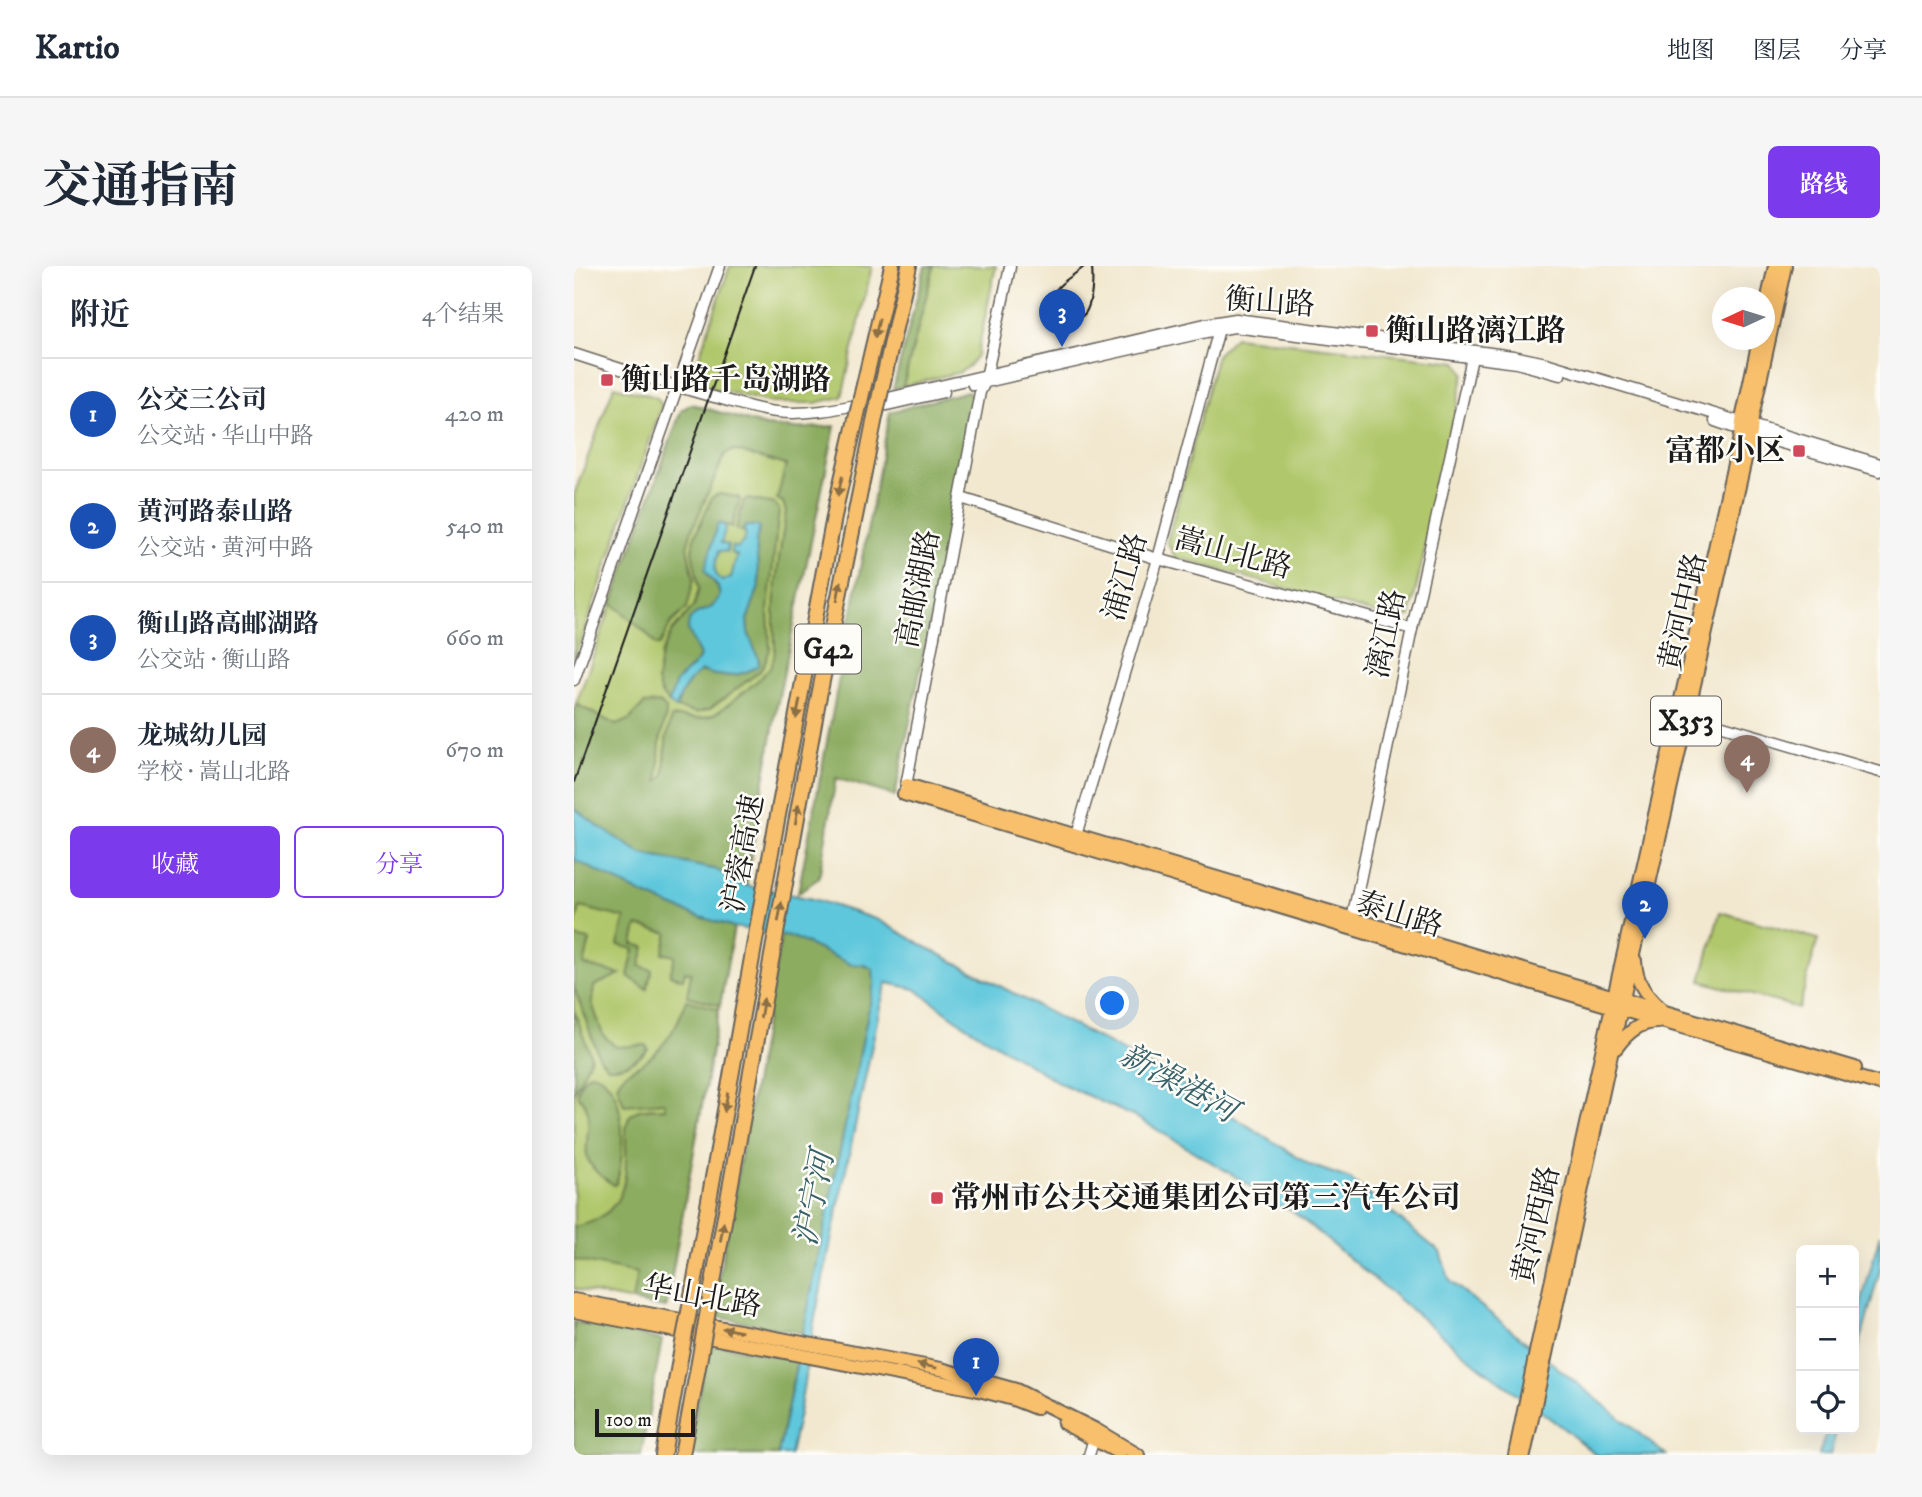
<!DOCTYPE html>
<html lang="zh">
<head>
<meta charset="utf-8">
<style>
  :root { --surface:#fff; --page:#f6f6f7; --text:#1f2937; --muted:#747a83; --line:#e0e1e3; --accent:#7c3aed }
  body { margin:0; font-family:"IM FELL DW Pica","Noto Serif SC",serif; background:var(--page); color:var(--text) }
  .controls { position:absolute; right:21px; bottom:21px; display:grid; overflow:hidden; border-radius:10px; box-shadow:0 7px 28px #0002 }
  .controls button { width:63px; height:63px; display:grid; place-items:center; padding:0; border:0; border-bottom:2px solid var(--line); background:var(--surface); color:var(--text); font:35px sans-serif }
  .compass { position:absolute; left:1138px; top:21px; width:63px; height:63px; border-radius:50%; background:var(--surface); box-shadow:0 7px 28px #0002; rotate:266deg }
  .scale { position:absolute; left:21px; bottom:18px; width:100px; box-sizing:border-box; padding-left:7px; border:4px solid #1c1c1c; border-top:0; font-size:19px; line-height:24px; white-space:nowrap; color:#1c1c1c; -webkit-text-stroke:5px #fdfcf7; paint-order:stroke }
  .you { position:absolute; left:539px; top:738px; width:24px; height:24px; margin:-18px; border:5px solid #fff; border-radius:50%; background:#1a73e8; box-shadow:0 0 0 10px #1a73e833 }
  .badge { display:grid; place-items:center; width:46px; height:46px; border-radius:50%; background:var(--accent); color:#fff; font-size:23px; font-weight:700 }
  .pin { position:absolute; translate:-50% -58px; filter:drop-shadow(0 2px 4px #0008) }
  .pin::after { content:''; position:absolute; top:37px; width:24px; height:21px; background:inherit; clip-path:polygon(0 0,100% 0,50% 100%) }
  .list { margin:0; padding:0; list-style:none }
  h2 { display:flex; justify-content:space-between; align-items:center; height:91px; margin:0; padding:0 28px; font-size:30px }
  h2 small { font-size:23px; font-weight:400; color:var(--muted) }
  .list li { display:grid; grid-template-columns:46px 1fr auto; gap:21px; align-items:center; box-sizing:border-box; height:112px; padding:0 28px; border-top:2px solid var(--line) }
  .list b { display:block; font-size:26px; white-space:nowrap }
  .list p { margin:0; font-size:23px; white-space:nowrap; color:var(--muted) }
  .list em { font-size:23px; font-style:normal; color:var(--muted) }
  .actions { display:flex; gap:14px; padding:21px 28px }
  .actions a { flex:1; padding:16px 0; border:2px solid var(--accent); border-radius:10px; text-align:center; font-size:24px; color:var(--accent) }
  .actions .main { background:var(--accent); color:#fff }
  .icon { flex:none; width:38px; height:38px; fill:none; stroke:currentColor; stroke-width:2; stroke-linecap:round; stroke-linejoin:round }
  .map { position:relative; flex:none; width:1306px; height:1189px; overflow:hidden; border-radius:10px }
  header { display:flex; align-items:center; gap:42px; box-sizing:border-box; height:98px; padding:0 35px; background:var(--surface); border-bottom:2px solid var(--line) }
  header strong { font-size:33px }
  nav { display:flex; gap:38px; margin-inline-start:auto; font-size:24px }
  .intro { display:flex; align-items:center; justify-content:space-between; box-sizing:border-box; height:168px; padding:0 42px }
  h1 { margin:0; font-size:49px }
  .button { padding:18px 32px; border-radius:10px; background:var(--accent); color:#fff; font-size:24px; font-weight:700 }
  main { display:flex; gap:42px; padding:0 42px }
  aside { flex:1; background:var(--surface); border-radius:10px; box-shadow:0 7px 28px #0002 }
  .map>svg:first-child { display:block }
</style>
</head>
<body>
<header>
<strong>Kartio</strong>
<nav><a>地图</a><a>图层</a><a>分享</a></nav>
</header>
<div class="intro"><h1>交通指南</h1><a class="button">路线</a></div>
<main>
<aside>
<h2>附近<small>4个结果</small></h2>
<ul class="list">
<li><span class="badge" style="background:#1a4fb4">1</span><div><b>公交三公司</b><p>公交站 · 华山中路</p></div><em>420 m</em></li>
<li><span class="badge" style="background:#1a4fb4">2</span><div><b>黄河路泰山路</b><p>公交站 · 黄河中路</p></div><em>540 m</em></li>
<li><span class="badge" style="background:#1a4fb4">3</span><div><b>衡山路高邮湖路</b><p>公交站 · 衡山路</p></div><em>660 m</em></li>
<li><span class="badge" style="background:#8d6e63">4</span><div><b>龙城幼儿园</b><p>学校 · 嵩山北路</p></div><em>670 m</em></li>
</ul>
<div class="actions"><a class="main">收藏</a><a>分享</a></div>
</aside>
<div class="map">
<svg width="1306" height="1189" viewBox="0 0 1306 1189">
  <rect width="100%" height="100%" fill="#fdfcf7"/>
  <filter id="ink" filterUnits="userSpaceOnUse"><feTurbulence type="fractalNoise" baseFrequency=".0143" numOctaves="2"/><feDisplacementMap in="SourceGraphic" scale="14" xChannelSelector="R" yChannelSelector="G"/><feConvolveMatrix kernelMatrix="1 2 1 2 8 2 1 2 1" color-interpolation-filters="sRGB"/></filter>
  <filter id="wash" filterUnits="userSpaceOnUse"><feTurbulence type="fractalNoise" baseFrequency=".00686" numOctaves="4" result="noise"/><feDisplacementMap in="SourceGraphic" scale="28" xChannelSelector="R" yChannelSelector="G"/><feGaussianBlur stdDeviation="1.57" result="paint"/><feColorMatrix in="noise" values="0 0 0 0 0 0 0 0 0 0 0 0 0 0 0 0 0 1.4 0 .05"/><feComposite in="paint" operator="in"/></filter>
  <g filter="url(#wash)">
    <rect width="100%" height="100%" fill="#f2e8cf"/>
    <!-- green -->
    <g fill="#b1c76c" stroke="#667244" stroke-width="2">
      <polygon points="156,0 298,0 268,131 241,137 198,137 121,118 119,108"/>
      <polygon points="360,0 422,0 403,89 396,99 386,106 329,120"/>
      <polygon points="661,71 883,96 890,107 836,350 824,354 601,291 593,276 643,88"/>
      <polygon points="40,120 82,131 88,139 0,394 0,229"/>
      <polygon points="117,138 191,160 220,163 261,160 202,444 172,619 0,542 0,446 2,438 107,145"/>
      <polygon points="0,593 120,649 160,661 92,1042 0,1023"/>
      <polygon points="1146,646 1244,673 1225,742 1127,715"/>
    </g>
    <!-- forest -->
    <g fill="#8cac60" stroke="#54643e" stroke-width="2">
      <polygon points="351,0 360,0 329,120 319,123"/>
      <polygon points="394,125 400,135 321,530 262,512 245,612 224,627 316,146"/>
      <path d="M117,138L191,160L220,163L261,160L202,444L172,619L165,618L143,604L68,588L23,560L0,542V446L2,438L42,459L55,454L70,438L86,437L92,443V449L86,475L84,515L90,510L92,474L97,452C110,448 123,457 139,449C151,442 189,412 196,401C203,390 201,376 200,364C199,325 206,285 212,246L209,236L203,233L212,199L159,184L151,188L117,266L113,281L120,313L113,342L97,357L86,379H82L73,368L38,337L107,145Z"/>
      <polygon points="145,228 164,231 166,234 158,261 145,257 133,308 144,321 146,330 138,341 121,348 114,363 126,390 124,395 102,416 95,437 87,428 83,415 87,388 98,365 120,340 125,322 118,284 120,272 138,231"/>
      <path d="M174,233L201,238L205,243L194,344L196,383L192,394L186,405L136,443L123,447L102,442C107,427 114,412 128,405C146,412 168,411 184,400L185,395L174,366L173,354L185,320L182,275L185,263L171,260L170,266L162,263L170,234Z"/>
      <polygon points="0,593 68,628 120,649 160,661 146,739 113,730 117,707 111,705 109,713 96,709 101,690 89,687 94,667 63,660 59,678 71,681 66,700 78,704 73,723 54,710 60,683 44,679 51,652 6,641 0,665"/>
      <polygon points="207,669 221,672 276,698 290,699 299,703 300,718 229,1067 138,1050"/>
      <path d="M0,671L16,674L10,699L46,708L20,720L18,737L29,769L42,781L72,779L74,783C65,794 48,802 34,801L25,791L0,721Z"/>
      <path d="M112,734L145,743L92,1042L58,1035L63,1007L0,994V961C81,945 37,862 59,847C67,841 81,843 91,842V836L50,839L43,819C48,806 62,802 73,794C93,778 105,758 112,734Z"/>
      <path d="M0,744L17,790C16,796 3,819 0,827Z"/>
      <path d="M17,807C54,812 52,892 42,918L40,919C29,912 16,903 13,890C10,871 23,844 4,831C3,822 9,811 17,807Z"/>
      <polygon points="0,1056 88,1074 67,1189 0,1189"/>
      <polygon points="134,1077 223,1094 204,1189 114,1189"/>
    </g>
    <!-- water -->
    <g fill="#5fc7dc" stroke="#3e727c" stroke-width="2">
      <path d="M144,257L152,260L147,277L154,279L153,286L145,285C142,296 137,308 148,315L157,311L163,289L157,287L158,280L163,282L170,275L172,268L170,266L171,260H184L185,263L182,275L185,320L173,354L174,366L185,395L184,400C168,410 146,413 128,405C114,412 107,427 102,442L95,437L102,416L124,395L126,390L114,363L115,355L121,348L138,341L146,330L144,321L131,304Z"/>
      <polygon points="0,542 24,560 68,588 143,604 165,618 243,634 304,654 354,682 592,808 736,899 776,913 866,986 876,1015 1092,1189 1022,1189 989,1162 905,1100 717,944 702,939 672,917 565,853 486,817 392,760 341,723 313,717 306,741 240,1056 225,1147 216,1189 204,1189 300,718 299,703 290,699 276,698 221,672 160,661 120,649 68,628 1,594"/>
      <polygon points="1306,968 1306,1003 1280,1101 1280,1064"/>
      <polygon points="1253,1163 1263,1163 1256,1189 1245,1189"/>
    </g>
  </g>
  <g filter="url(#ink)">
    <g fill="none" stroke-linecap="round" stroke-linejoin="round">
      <!-- minor casing -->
      <g stroke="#67635b" stroke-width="13">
        <g id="minor">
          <path d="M0,88C46,103 93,118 140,131C160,136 181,144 203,146C238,150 275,140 310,133L631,58L662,53L939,90L972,97L1306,198"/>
          <polyline points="399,119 632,66 660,61 943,97 986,109"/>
          <polyline points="300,142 370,126"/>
          <polyline points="1141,155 1190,172 1306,205"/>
          <polyline points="387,232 584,293 838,363"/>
          <polyline points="0,414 146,0"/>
          <polyline points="1108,448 1306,506"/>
          <polyline points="331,525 406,126 411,116 436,1"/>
          <polyline points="500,576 584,293 646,59"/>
          <polyline points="777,658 838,363 899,87"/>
          <polyline points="515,1189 521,1169"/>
        </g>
      </g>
      <!-- major casing -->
      <g stroke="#67635b" stroke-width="16">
        <g id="major">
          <polyline points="1190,49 1201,0"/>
          <polyline points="333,519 1040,731 1281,802"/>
          <polyline points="330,528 1039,741 1306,818"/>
          <path d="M1061,695C1062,716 1071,728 1086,742"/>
          <path d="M1042,782C1053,767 1065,756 1084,756"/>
          <polyline points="0,1034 367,1103 442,1124 522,1164 564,1189"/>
          <polyline points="0,1045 401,1123 439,1133 462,1142"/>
          <polyline points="490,1157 545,1187"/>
          <polyline points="941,1189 963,1081 1042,722 1166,171 1169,149 1185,74"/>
          <polyline points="950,1189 1051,724 1177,167 1178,151 1211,0"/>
        </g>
      </g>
      <!-- highway casing -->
      <g stroke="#67635b" stroke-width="18">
        <g id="highway">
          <polyline points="308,120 335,0"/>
          <polyline points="289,123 318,0"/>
          <polyline points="118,1030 192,613 263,235 282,153"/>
          <polyline points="136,1033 244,435 301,151"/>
          <polyline points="89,1189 106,1093"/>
          <polyline points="108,1189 125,1096"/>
        </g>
      </g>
      <!-- minor -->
      <use href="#minor" stroke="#fff" stroke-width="10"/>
      <!-- major -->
      <use href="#major" stroke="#f8bf6c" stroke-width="12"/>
      <!-- highway -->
      <use href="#highway" stroke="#f8bf6c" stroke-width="14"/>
      <!-- rail -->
      <g stroke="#1c1c1c" stroke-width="2">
        <path d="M511,0C501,9 483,17 479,30C472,51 504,63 513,44C519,31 519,14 518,0"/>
        <polyline points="0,516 181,0"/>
      </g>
      <!-- highway-bridge casing -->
      <g stroke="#67635b" stroke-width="18" stroke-linecap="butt">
        <g id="highway-bridge">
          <polyline points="301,151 308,120"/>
          <polyline points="282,153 289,123"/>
          <polyline points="106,1093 118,1030"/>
          <polyline points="125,1096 136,1033"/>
        </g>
      </g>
      <!-- highway-bridge -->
      <use href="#highway-bridge" stroke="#f8bf6c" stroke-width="14"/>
    </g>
    <!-- one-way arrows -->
    <defs><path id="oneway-solid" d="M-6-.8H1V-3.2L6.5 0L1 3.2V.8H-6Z" transform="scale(1.75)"/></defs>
    <g fill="#8a6e44">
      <use href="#oneway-solid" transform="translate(303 62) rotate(103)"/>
      <use href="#oneway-solid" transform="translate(266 220) rotate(103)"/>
      <use href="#oneway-solid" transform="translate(265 325) rotate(-79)"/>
      <use href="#oneway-solid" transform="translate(224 443) rotate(101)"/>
      <use href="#oneway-solid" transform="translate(223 548) rotate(-80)"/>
      <use href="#oneway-solid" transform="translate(206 646) rotate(-80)"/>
      <use href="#oneway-solid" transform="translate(188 742) rotate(-80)"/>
      <use href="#oneway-solid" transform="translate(152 836) rotate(100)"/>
      <use href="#oneway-solid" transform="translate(148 966) rotate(-80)"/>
      <use href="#oneway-solid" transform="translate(158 1064) rotate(-170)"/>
      <use href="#oneway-solid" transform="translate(353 1100) rotate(-169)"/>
    </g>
  </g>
  <!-- markers -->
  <g fill="#d1495b" stroke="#fdfcf7" stroke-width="2.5">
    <rect x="791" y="58" width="14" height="14" rx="3.5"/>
    <rect x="26" y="107" width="14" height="14" rx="3.5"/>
    <rect x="1218" y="178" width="14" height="14" rx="3.5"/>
    <rect x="356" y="925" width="14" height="14" rx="3.5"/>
  </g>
  <g text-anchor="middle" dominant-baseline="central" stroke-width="5" stroke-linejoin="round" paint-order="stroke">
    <!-- shield labels -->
    <g fill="#fdfcf7" stroke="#605f5e" stroke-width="2">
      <rect x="221" y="358.5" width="66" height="49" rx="5"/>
      <rect x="1077" y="430.5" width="70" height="49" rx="5"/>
    </g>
    <g font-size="28" font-weight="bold" fill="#1c1c1c">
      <text x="254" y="383">G42</text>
      <text x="1112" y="455">X353</text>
    </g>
    <!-- street labels -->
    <g font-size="30" fill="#1c1c1c" stroke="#fdfcf7">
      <text transform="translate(696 37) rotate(4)">衡山路</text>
      <text transform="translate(659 288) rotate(15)">嵩山北路</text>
      <text transform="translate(552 311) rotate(-74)">浦江路</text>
      <text transform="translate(345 323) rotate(-79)">高邮湖路</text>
      <text transform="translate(1110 346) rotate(-77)">黄河中路</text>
      <text transform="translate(813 368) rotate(-78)">漓江路</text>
      <text transform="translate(170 588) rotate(-80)">沪蓉高速</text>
      <text transform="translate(825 649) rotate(17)">泰山路</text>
      <text transform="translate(963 959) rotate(-77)">黄河西路</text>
      <text transform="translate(128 1031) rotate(10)">华山北路</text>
    </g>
    <!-- poi labels -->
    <g font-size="30" font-weight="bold" fill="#1c1c1c" stroke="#fdfcf7" text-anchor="start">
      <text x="812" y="65">衡山路漓江路</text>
      <text x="47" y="114">衡山路千岛湖路</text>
      <text x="1211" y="185" text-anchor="end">富都小区</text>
      <text x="377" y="932">常州市公共交通集团公司第三汽车公司</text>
    </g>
    <!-- water labels -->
    <g font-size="32" font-style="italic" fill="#376069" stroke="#fdfcf7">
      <text transform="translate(604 818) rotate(29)">新澡港河</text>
      <text transform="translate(241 933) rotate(-79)">沪宁河</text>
    </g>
  </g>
</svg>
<div class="controls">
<button>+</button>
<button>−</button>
<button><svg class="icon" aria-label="locate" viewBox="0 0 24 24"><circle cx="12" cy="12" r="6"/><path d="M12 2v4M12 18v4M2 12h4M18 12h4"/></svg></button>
</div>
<svg class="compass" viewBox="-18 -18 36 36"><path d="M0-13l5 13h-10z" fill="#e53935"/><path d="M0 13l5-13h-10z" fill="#747a83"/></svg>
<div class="scale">100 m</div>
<div class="you"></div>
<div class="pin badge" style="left:402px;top:1130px;background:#1a4fb4">1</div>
<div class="pin badge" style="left:1071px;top:673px;background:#1a4fb4">2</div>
<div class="pin badge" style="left:488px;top:81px;background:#1a4fb4">3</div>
<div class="pin badge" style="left:1173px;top:527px;background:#8d6e63">4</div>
</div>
</main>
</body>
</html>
